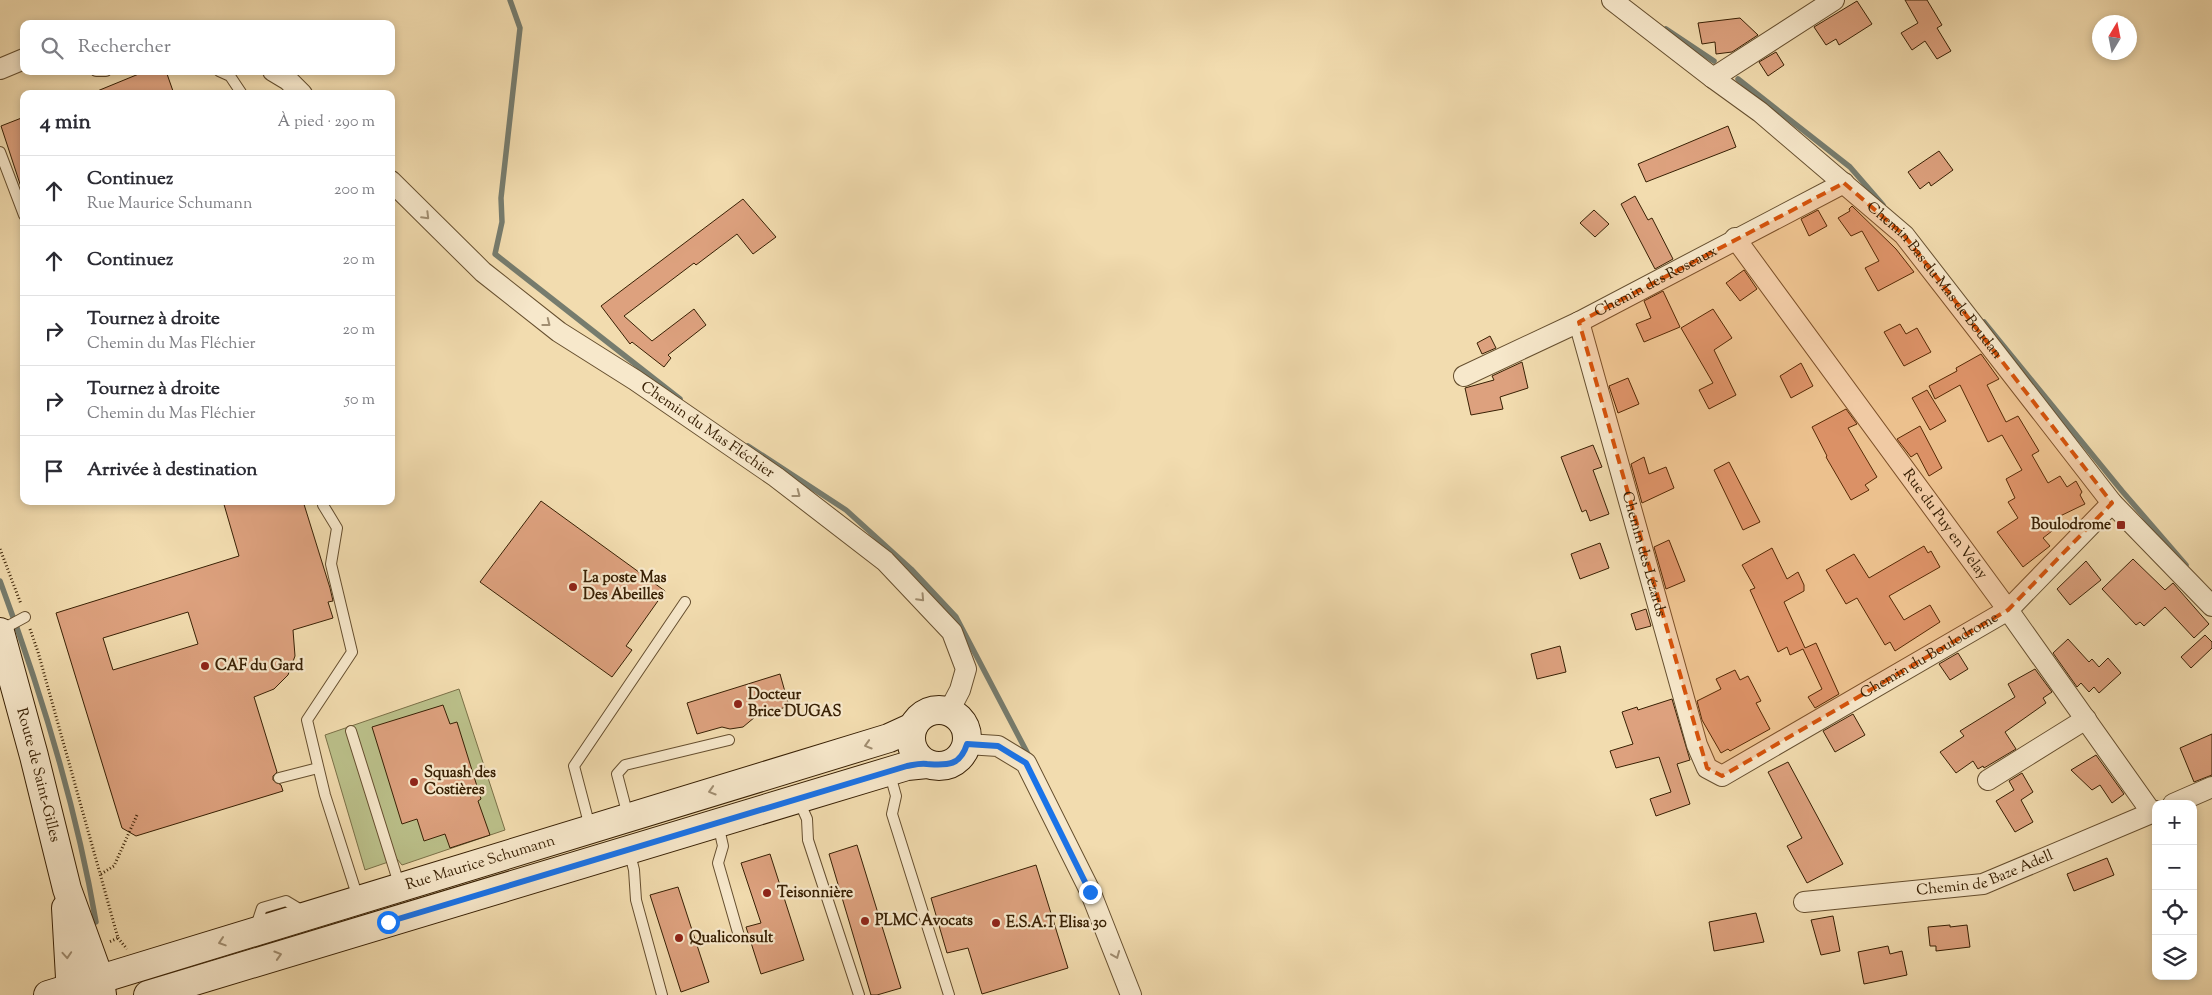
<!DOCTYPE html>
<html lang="fr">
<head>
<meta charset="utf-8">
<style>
  :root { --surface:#fff; --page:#f7f7f7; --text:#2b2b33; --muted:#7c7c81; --line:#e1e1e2 }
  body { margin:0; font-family:"Sorts Mill Goudy",serif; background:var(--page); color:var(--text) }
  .controls { position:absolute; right:15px; bottom:15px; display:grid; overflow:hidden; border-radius:10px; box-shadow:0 2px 8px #0003 }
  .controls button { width:45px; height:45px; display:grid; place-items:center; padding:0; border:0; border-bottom:1px solid var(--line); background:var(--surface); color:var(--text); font:25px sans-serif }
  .compass { position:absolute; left:2092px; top:15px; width:45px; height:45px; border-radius:50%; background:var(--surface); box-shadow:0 2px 8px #0003; rotate:10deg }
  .stop { position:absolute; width:15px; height:15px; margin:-11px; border:4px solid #1a73e8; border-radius:50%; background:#fff }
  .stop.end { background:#1a73e8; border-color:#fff; box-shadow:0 1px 5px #0008 }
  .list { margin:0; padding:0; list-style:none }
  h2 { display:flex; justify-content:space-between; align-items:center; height:65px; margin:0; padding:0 20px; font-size:21px }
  h2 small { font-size:16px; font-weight:400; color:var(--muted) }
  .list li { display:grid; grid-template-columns:32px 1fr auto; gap:15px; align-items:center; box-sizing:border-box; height:70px; padding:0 20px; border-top:1px solid var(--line) }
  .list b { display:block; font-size:19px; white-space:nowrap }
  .list p { margin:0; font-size:16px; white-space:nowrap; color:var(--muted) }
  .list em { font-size:16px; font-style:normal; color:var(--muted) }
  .icon { flex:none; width:28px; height:28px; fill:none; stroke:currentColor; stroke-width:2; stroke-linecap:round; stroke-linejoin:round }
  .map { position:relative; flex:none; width:2212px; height:995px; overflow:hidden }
  .search { position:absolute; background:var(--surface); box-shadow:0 2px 8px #0003; left:20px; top:20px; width:375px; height:55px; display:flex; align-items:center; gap:12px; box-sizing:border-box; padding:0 18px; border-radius:10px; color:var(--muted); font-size:19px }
  .panel { position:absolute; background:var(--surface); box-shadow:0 2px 8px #0003; left:20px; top:90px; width:375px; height:415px; border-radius:10px }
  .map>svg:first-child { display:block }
</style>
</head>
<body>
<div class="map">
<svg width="2212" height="995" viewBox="0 0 2212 995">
  <rect width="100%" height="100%" fill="#f2dcaf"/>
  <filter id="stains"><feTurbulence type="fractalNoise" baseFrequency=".004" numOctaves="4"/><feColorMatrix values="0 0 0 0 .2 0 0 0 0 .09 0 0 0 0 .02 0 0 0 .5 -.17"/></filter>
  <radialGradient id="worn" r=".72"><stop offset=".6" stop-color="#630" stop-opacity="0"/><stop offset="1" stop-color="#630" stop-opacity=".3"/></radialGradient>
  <!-- green -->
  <polygon fill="#bbc08a" stroke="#7a7047" points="459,689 505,830 402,865 397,859 365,870 325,735"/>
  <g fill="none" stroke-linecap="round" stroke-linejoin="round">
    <!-- stream -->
    <g stroke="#767c6e" stroke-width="5.5">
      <polyline points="510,0 520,28 501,198 502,222 495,254 680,399"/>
      <polyline points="1666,29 1714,61"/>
      <polyline points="1738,79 1850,167 1883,205"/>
      <polyline points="1984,322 2122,491 2186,565"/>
      <polyline points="748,446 846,510 911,569 956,617 1030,758"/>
      <path d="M0,581C41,691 76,806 96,922"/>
    </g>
  </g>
  <!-- building -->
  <g fill="#dda17e" stroke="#382004" fill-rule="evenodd">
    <polygon points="1905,0 1927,0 1942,25 1937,28 1951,51 1937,59 1925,41 1912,50 1901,33 1918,23"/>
    <polygon points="1857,1 1872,24 1839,45 1836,39 1826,45 1814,27"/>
    <polygon points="1740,18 1758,35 1732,52 1716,54 1715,42 1702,44 1698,23"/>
    <polygon points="1776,52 1784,65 1768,76 1759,62"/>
    <polygon points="146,71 166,71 174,94 90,94"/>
    <polygon points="24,117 24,186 21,187 1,126"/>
    <polygon points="1728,126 1736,147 1646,182 1638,164"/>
    <polygon points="1939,151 1953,170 1931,186 1929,182 1920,189 1908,172"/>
    <polygon points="1635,196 1648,220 1652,218 1673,259 1655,269 1621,204"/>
    <polygon points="743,199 776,237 753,254 737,234 696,265 694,263 624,316 652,341 694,309 706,325 668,355 671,358 664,367 632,342 630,344 601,306"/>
    <polygon points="1852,206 1896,249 1914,272 1878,291 1865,268 1879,261 1862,231 1851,236 1838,218 1850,211 1849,209"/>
    <polygon points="1594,210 1609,224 1595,237 1580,223"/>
    <polygon points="1818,210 1827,226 1809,236 1801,219"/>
    <polygon points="1744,270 1757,289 1740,301 1726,283"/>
    <polygon points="1663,291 1680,327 1644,342 1636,324 1651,318 1644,301"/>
    <polygon points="1713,309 1732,338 1714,350 1736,395 1709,409 1699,390 1713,383 1681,328"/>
    <polygon points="1900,324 1906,334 1917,328 1931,352 1904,366 1884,332"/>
    <polygon points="1490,336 1496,348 1482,354 1477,343"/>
    <polygon points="1981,354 1999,379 1987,385 2006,422 2018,416 2039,451 2032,455 2048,483 2060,476 2067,487 2076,481 2082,492 2080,495 2085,504 2056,518 2061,524 2043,538 2050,546 2023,567 1997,532 2018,518 2008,502 2015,498 2006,479 2022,470 2002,435 1988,442 1960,385 1935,399 1929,386 1957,371 1956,368"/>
    <polygon points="1522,362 1528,388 1500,397 1503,409 1471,415 1465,388 1494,380 1492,376"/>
    <polygon points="1801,363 1813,386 1791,398 1780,376"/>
    <polygon points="1628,378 1639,404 1618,413 1609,386"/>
    <polygon points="1927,390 1946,421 1930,430 1912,398"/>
    <polygon points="1846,409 1857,424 1848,428 1877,477 1865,485 1869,490 1851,500 1826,457 1827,456 1812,427"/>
    <polygon points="1920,426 1942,468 1929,476 1917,453 1911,457 1897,439"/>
    <polygon points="1593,445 1602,467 1593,470 1609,514 1590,521 1586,510 1582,512 1561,457"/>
    <polygon points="1644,457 1649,474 1666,467 1674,488 1642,503 1631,464"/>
    <polygon points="1729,462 1760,522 1743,530 1714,470"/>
    <path d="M223,501H303L330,588L333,601L328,602L333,618L293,630L295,656L288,675L274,689L254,697L277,772L273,776V780L281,785L283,791L136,836L122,828L56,613L239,556ZM188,612L198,644L113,670L103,638Z"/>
    <polygon points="541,501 665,591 626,646 632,650 612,677 480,582"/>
    <polygon points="1669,540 1685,581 1666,589 1654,547"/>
    <polygon points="1600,543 1609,568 1580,579 1571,554"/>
    <polygon points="1924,546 1928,553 1931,551 1940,567 1889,596 1904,620 1930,605 1940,622 1895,651 1890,642 1885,645 1857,598 1846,604 1826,570 1854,554 1869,578"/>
    <polygon points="1772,548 1787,579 1798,572 1804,585 1804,591 1784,602 1805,648 1816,643 1839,694 1815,708 1808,697 1822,689 1803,649 1790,655 1787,647 1778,652 1750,590 1755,588 1742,565"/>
    <polygon points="2133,559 2165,590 2173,583 2209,624 2194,638 2165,607 2144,626 2140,622 2136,625 2102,589"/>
    <polygon points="2086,561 2101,580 2070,605 2057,589"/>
    <polygon points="1646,609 1651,626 1636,630 1631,614"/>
    <polygon points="2205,635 2212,642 2212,648 2191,668 2181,657"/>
    <polygon points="2068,639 2089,662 2092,659 2099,667 2108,658 2121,673 2099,693 2094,687 2089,692 2081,683 2077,687 2053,653"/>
    <polygon points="1560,646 1566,672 1537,679 1531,654"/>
    <polygon points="1958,653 1968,669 1950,680 1939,664"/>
    <polygon points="2035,669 2052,692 2043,698 2046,703 2005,732 2016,749 1984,768 1983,766 1978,769 1973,761 1956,773 1940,752 1964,736 1960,731 2015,697 2008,684"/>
    <polygon points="1735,670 1740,680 1748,676 1761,701 1756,703 1770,729 1730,751 1728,749 1721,753 1702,720 1697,701 1721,689 1716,679"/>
    <polygon points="780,674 789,706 755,717 743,727 730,729 722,727 697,734 687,703"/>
    <polygon points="1672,699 1690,760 1677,764 1690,804 1656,816 1650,799 1671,792 1659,757 1616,768 1610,751 1633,744 1622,712 1637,707 1638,710"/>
    <polygon points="443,705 450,724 457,722 481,799 478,801 490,835 450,848 445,834 424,841 417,819 402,824 372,727"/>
    <polygon points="1853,714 1865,735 1835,752 1823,731"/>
    <polygon points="2212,734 2212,775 2194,782 2180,748"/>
    <polygon points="2096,755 2124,794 2112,803 2100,785 2092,790 2071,770"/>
    <polygon points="1788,762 1843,864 1807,883 1787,846 1802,838 1768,772"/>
    <polygon points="2022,773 2033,792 2021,800 2033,822 2015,832 1996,801 2014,790 2009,781"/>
    <polygon points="857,845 901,988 877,995 871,995 829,854"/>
    <polygon points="770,854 804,960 761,974 746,927 761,923 741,863"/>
    <polygon points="2107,858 2114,875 2074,891 2067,874"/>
    <polygon points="1036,865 1068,968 982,994 968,948 947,953 931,898"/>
    <polygon points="678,887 709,982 681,992 650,895"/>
    <polygon points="1756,913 1764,942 1714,951 1709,922"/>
    <polygon points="1833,916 1840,951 1821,955 1811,920"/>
    <polygon points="1950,925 1950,927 1967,925 1970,947 1936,951 1936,946 1930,946 1928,927"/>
    <polygon points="1888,946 1890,954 1902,951 1907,975 1864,984 1858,952"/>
  </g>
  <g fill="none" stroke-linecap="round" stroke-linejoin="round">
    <!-- service casing -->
    <g stroke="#664f2f" stroke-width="12">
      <g id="service">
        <polyline points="96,71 106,71"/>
        <polyline points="219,71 230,76 242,94"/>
        <polyline points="0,152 24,215"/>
        <polyline points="323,505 337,528 331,564 352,652 307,720 325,795 358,898"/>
        <polyline points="1,630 25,617"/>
        <polyline points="351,731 400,887"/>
        <polyline points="889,771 896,796 892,814 949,995"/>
        <polyline points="279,778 318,768"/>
        <polyline points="799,801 807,819 808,840 859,995"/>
        <polyline points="628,816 617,774 625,765 729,740"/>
        <polyline points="718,824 723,846 718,863 739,936"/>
        <polyline points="590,827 574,766 685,602"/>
        <polyline points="629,850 634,870 636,900 662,995"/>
        <polyline points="255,929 262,908 286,901 306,913"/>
      </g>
    </g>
    <!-- minor casing -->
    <g stroke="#664f2f" stroke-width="22">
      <g id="minor">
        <path id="s1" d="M1612,0L1713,78L1760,112L1904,235L2112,503L2212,606"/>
        <polyline points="0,69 24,59"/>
        <polyline points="273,71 288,80 302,94"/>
        <polyline points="1713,78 1834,0"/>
        <path id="s2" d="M391,181L483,272L559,332L635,380L776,477L885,561L952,632L966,669L960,690L949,711"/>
        <path id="s3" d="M1735,238L2008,610L2152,813"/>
        <path id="s4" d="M1579,322L1697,745L1707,768L1722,776L2008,610L2112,503"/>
        <path id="s5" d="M1464,376L1579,322L1844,183"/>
        <polyline points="967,744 998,746 1026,763 1090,891 1131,995"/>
        <polyline points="1988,780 2086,719"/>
        <polyline points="2173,804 2212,787"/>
        <path id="s6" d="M1804,902L1983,884L2156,811"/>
      </g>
    </g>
    <!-- secondary casing -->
    <g stroke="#382004" stroke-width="30">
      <g id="secondary">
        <path id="s7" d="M0,632L34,756L67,889L100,980L102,995"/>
        <circle cx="939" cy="738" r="28"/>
        <polyline points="66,908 71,995"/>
        <path id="s8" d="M48,995L889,738L913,727"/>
        <polyline points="148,995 907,766 927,764"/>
      </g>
    </g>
    <!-- path -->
    <g stroke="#382004" stroke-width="3" stroke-dasharray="1 2.5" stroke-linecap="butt">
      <polyline points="0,549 21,604"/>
      <polyline points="30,629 38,652 118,938 109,942"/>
      <polyline points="101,874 114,866 137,815"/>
      <polyline points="118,938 127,949"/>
    </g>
    <!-- service -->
    <use href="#service" stroke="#f7e8cb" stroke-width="10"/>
    <!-- minor -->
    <use href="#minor" stroke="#f7e8cb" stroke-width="20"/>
    <!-- secondary -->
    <use href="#secondary" stroke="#f7e8cb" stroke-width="28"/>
  </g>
  <!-- one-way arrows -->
  <defs><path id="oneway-chevron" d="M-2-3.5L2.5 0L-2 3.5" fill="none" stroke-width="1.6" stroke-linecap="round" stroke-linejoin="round" transform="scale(1.25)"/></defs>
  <g stroke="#a18e71">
    <use href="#oneway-chevron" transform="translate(426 216) rotate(45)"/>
    <use href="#oneway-chevron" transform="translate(547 323) rotate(38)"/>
    <use href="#oneway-chevron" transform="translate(797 494) rotate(37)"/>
    <use href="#oneway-chevron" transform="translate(921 598) rotate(47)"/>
    <use href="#oneway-chevron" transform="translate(868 745) rotate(163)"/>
    <use href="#oneway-chevron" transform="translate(712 791) rotate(163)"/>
    <use href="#oneway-chevron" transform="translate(222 942) rotate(162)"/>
    <use href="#oneway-chevron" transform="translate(67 955) rotate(86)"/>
    <use href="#oneway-chevron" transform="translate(278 955) rotate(-17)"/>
    <use href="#oneway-chevron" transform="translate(1116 955) rotate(68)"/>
  </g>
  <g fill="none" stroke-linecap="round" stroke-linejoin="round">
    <!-- route -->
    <path stroke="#1a73e8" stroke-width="6" d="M388,922L907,766C913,765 920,763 927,764C946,765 960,767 967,744L998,746L1026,763L1090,892"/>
  </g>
  <!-- marked area -->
  <path fill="#d6530b" fill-opacity="0.2" stroke="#d6530b" stroke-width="4" stroke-dasharray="10 6" stroke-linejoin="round" d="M1844,183L1904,235L2112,503L2008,610L1722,776L1707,768L1579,322Z"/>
  <!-- markers -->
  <g fill="#8f2418" stroke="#f7e8cb" stroke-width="2">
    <rect x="2116" y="520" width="10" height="10" rx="2.5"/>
    <circle cx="573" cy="587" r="5"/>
    <circle cx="205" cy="666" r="5"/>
    <circle cx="738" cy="704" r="5"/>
    <circle cx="414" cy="782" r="5"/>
    <circle cx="767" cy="893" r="5"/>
    <circle cx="865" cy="921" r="5"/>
    <circle cx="996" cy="923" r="5"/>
    <circle cx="679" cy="938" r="5"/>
  </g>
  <g text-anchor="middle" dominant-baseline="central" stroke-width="4.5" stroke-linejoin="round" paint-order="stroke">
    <!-- street labels -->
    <g font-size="15" fill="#382004" stroke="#f7e8cb">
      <text stroke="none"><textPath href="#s5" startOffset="214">Chemin des Roseaux</textPath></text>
      <text stroke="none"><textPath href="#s1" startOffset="429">Chemin Bas du Mas de Boudan</textPath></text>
      <text stroke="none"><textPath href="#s2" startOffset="404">Chemin du Mas Fléchier</textPath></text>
      <text stroke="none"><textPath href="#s3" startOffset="355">Rue du Puy en Velay</textPath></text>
      <text stroke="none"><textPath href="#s4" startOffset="241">Chemin des Lézards</textPath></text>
      <text stroke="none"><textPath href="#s4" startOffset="721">Chemin du Boulodrome</textPath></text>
      <text stroke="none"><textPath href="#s7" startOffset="148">Route de Saint-Gilles</textPath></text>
      <text stroke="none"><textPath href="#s8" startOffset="452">Rue Maurice Schumann</textPath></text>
      <text stroke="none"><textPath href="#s6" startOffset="184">Chemin de Baze Adell</textPath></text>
    </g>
    <!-- poi labels -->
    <g font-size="15" font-weight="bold" fill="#382004" stroke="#f7e8cb" text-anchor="start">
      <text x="2111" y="525" text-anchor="end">Boulodrome</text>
      <text x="583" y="578">La poste Mas<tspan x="583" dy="17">Des Abeilles</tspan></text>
      <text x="215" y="666">CAF du Gard</text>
      <text x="748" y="695">Docteur<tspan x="748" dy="17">Brice DUGAS</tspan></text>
      <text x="424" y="773">Squash des<tspan x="424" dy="17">Costières</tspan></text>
      <text x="777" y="893">Teisonnière</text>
      <text x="875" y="921">PLMC Avocats</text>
      <text x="1006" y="923">E.S.A.T Elisa 30</text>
      <text x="689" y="938">Qualiconsult</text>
    </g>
  </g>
  <rect width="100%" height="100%" filter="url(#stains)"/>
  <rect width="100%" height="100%" fill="url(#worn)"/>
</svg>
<div class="controls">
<button>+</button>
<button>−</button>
<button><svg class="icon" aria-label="locate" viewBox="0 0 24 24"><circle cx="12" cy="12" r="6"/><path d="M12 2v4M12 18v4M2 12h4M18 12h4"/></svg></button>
<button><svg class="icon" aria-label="layers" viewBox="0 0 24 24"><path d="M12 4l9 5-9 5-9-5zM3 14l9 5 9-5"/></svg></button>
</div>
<svg class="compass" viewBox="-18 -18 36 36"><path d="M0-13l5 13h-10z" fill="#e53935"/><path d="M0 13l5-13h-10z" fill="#7c7c81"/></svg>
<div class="stop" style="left:388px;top:922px"></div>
<div class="stop end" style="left:1090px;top:892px"></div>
<div class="search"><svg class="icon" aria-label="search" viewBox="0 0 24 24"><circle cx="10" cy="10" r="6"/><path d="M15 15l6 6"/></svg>Rechercher</div>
<section class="panel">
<h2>4 min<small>À pied · 290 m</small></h2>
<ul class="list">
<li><svg class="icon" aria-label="ahead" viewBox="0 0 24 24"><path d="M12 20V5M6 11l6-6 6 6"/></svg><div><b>Continuez</b><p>Rue Maurice Schumann</p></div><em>200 m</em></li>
<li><svg class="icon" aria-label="ahead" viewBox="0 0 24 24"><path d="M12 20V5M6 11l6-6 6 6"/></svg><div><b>Continuez</b></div><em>20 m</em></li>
<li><svg class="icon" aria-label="right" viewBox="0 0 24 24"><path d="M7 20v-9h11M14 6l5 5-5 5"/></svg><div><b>Tournez à droite</b><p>Chemin du Mas Fléchier</p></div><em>20 m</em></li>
<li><svg class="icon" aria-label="right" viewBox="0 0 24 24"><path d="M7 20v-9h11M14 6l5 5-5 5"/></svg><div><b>Tournez à droite</b><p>Chemin du Mas Fléchier</p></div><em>50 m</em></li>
<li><svg class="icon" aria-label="arrive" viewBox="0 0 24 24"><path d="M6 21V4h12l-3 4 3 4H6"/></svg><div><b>Arrivée à destination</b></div></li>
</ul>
</section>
</div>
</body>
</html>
